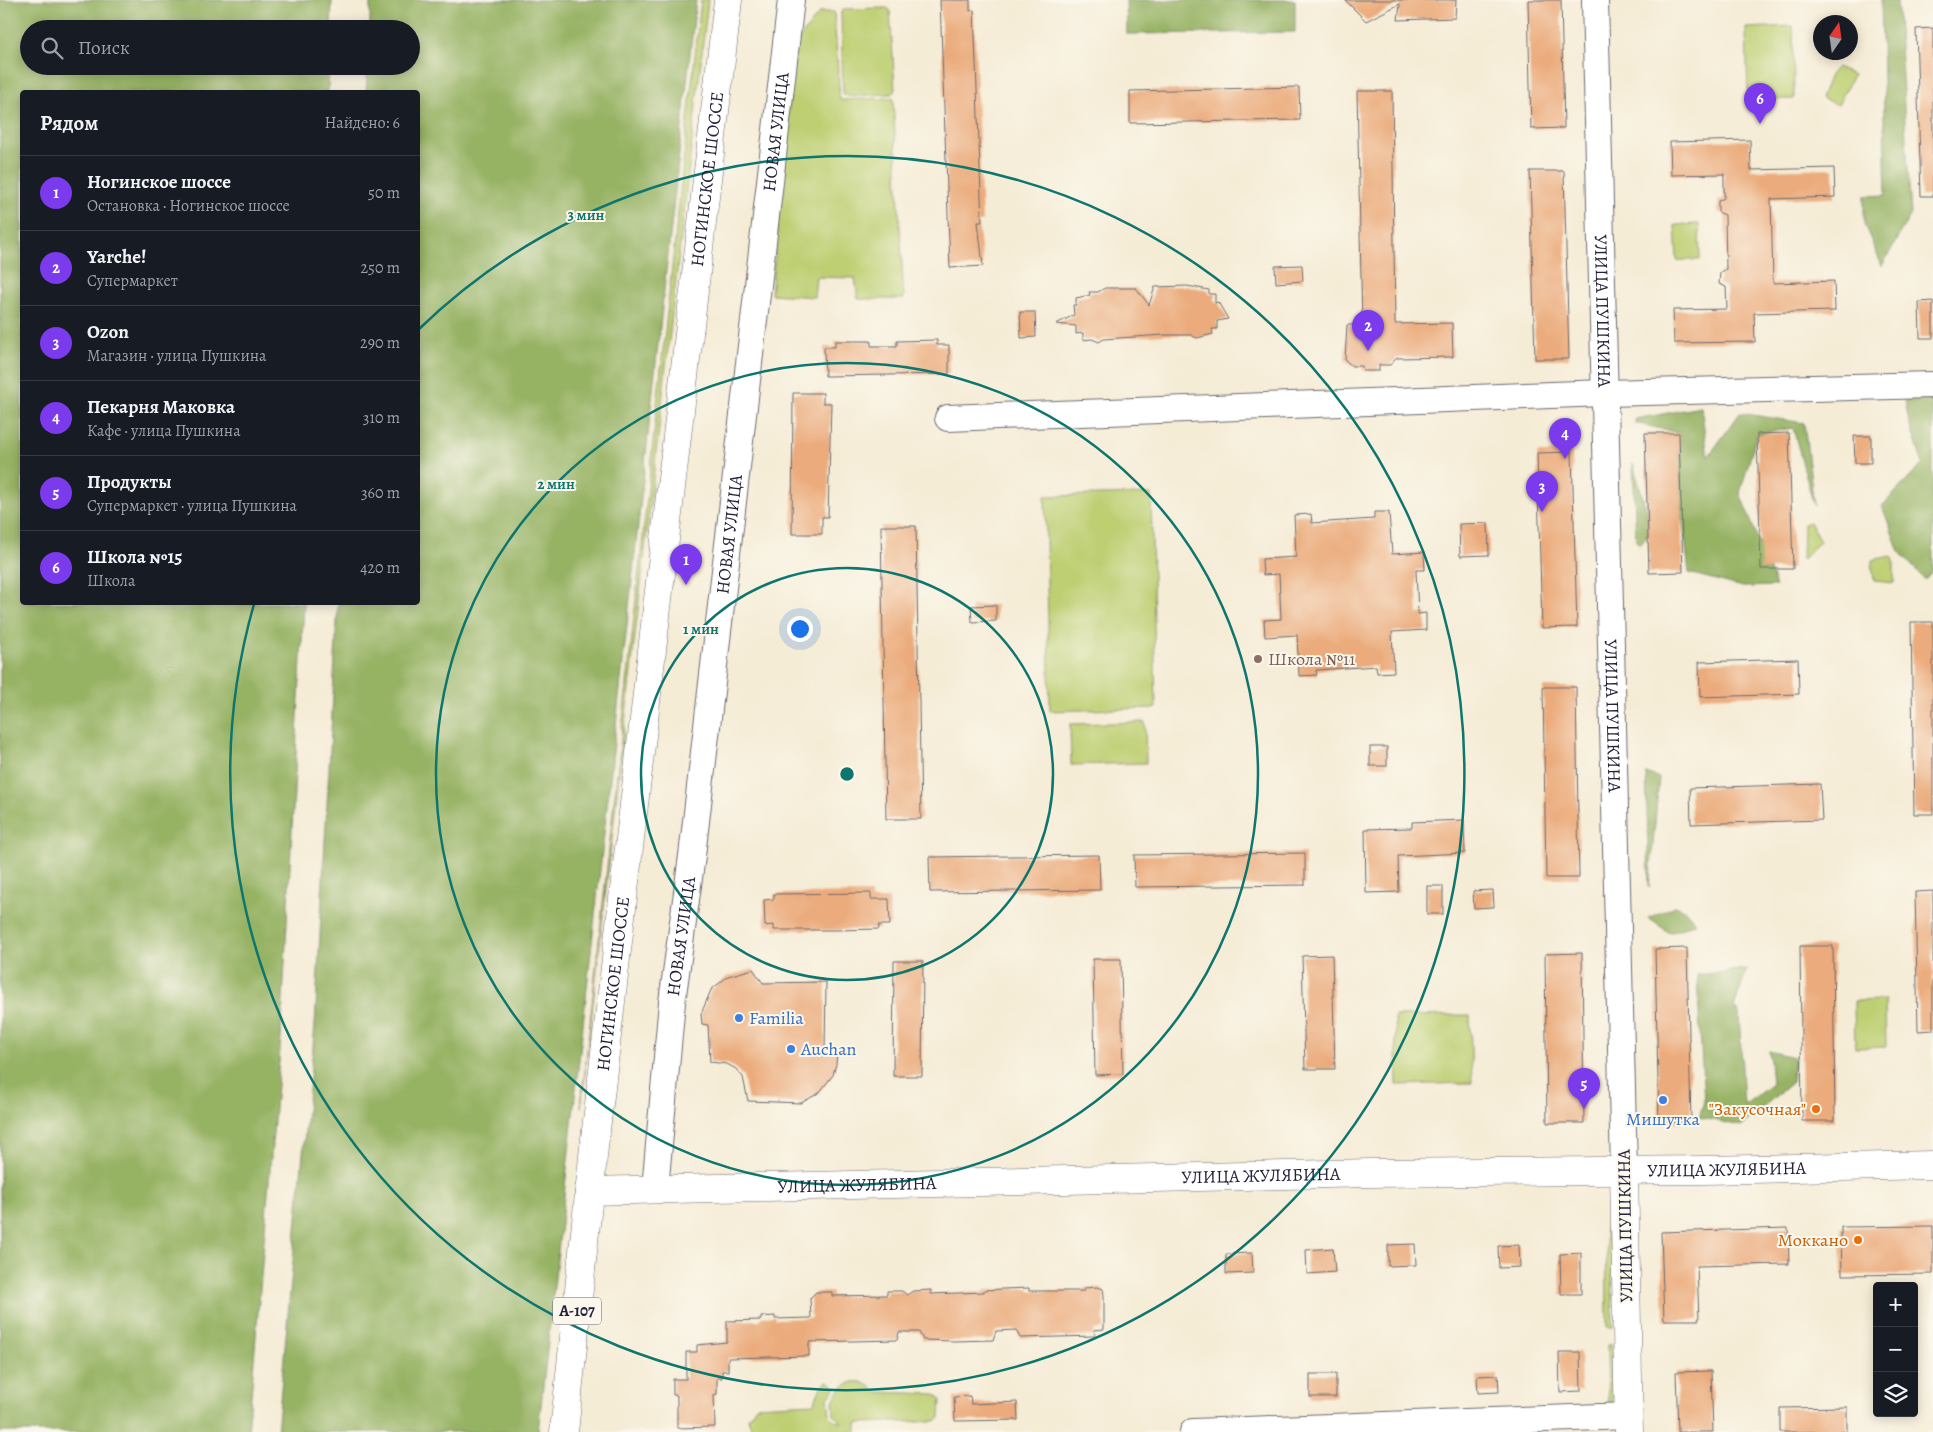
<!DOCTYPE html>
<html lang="ru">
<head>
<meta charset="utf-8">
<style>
  :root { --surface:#171b24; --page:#242831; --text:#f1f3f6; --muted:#9ea1a6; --line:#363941; --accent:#7c3aed }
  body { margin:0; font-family:Alegreya,serif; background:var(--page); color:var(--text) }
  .controls { position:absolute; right:15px; bottom:15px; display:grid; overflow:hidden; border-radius:5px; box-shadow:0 2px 12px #0003 }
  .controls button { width:45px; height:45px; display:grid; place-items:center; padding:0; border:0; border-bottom:1px solid var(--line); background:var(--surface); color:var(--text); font:25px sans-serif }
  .compass { position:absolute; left:1813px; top:15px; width:45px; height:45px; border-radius:50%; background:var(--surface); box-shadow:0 2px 12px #0003; rotate:13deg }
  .you { position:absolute; left:799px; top:628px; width:18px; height:18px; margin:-12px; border:4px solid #fff; border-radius:50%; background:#1a73e8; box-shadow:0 0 0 8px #1a73e833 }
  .badge { display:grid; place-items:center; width:32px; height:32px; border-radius:50%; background:var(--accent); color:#fff; font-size:16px; font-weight:700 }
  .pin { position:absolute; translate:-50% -41px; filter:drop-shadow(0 1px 2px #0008) }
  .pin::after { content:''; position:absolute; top:26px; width:18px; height:15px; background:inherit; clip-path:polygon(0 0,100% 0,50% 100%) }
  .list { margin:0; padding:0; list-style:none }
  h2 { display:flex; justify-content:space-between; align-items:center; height:65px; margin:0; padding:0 20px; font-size:21px }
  h2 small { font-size:16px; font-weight:400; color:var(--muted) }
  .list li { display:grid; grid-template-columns:32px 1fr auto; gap:15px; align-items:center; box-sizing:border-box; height:75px; padding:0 20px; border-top:1px solid var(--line) }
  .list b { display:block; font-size:19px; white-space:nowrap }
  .list p { margin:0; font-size:16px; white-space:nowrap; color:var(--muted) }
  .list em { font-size:16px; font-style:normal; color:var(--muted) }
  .icon { flex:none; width:28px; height:28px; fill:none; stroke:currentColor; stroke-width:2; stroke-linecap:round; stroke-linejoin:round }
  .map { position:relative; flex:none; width:1933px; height:1432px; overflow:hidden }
  .search { position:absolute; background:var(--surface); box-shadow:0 2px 12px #0003; left:20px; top:20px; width:400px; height:55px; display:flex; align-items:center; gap:12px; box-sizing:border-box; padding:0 18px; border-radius:28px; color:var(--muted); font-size:19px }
  .panel { position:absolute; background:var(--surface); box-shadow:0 2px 12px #0003; left:20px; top:90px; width:400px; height:515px; border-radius:5px }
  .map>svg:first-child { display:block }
</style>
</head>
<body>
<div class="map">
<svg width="1933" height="1432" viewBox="0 0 1933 1432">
  <rect width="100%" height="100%" fill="#fbf7ec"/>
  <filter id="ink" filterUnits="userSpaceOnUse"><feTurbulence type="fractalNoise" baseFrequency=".02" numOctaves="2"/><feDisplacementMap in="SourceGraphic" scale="10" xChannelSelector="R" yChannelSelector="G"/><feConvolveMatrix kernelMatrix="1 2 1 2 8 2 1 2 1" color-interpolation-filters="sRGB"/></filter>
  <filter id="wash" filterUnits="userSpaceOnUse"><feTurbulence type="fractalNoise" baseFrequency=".0096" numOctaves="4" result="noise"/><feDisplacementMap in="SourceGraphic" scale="20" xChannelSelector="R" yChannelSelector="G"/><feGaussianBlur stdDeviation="1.12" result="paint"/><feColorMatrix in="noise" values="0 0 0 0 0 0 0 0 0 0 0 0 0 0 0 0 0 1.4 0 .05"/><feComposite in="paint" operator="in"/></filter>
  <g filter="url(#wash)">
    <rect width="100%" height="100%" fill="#f5ecd6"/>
    <!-- green -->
    <g fill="#bdcf72" stroke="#707856">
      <polygon points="701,0 708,0 581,1107"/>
      <polygon points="887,8 890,10 895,90 892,94 847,96 843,94 841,12 845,9"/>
      <polygon points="820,12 834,12 840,100 893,98 904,299 858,299 855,278 816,277 814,297 771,294 795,44"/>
      <polygon points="1793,26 1794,99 1748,100 1746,28"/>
      <polygon points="1837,67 1853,75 1838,105 1821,98 1830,75"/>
      <polygon points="1699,224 1700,260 1677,260 1675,225"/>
      <polygon points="1151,494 1156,708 1050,711 1045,496"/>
      <polygon points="1810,522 1820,541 1802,560 1803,524"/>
      <polygon points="1891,556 1894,564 1894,583 1874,581 1872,560"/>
      <polygon points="1145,722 1146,763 1071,765 1070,724"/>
      <polygon points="1885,1000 1886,1047 1855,1048 1854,1001"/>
      <polygon points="1470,1015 1472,1083 1397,1085 1395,1016"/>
      <polygon points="1606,1221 1612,1221 1613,1328 1607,1328"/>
      <polygon points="1607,1345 1612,1345 1613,1403 1608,1402"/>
      <path d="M828,1380L836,1388L828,1397L830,1416L835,1421L842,1422L834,1415L833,1401C842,1381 861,1374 876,1392L936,1394L941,1399L940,1418L935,1421L857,1423V1432L752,1430L748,1418L756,1406L814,1403L821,1387Z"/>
    </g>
    <!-- forest -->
    <g fill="#96b264" stroke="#5c6a50">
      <polygon points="0,0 332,0 331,29 29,29 29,66 329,66 328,92 22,92 22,602 304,603 281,1037 248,1432 0,1432"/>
      <polygon points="370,0 696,0 538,1432 277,1432 315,1025 338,603 418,602 418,92 366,92 368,66 411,66 411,29 370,29"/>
      <polygon points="1126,0 1295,0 1295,32 1127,34"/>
      <polygon points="1881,0 1897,0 1911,214 1882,266 1864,224 1864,196 1886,195"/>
      <polygon points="1933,399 1933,571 1925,580 1899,551 1882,506 1923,464 1909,422 1905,400"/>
      <polygon points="1701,407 1708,457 1740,413 1804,423 1814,506 1793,428 1757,434 1740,493 1776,586 1743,587 1689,573 1681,505 1679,433 1635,423 1635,419"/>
      <polygon points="1633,464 1647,512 1648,536 1640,544 1636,541"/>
      <polygon points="1646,773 1659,778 1649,888"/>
      <polygon points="1675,906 1685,910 1696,923 1670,933 1648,918"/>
      <polygon points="1747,969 1734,1007 1739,1013 1744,1105 1772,1084 1769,1051 1794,1057 1792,1082 1741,1126 1699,1117 1704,1101 1697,975"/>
    </g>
    <g id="blocks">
      <!-- building -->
      <g fill="#ebab7b">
        <polygon points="940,0 970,0 970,11 974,10 982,222 978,222 983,266 950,268"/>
        <polygon points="1345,0 1456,0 1455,18 1398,20 1400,4 1366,21"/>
        <polygon points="1528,0 1561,0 1564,128 1531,129"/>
        <polygon points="1933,28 1933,196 1921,196 1916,29"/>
        <polygon points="1299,87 1300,120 1130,123 1130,91"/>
        <polygon points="1357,91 1392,91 1395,324 1452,323 1453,357 1397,358 1390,365 1379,365 1379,371 1363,371 1362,366 1352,366 1345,360 1347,325 1362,325"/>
        <polygon points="1750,140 1751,170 1834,168 1835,197 1771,199 1773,283 1834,281 1835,311 1754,313 1755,342 1674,343 1673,310 1727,309 1726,287 1719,284 1720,273 1726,269 1725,215 1718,212 1718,201 1724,198 1724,174 1671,175 1670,142"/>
        <polygon points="1530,171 1564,171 1569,359 1535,359"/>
        <polygon points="1302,265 1303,281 1276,283 1275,266"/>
        <polygon points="1187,286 1209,290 1209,294 1215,294 1215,303 1218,302 1228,319 1217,321 1217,329 1212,329 1213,334 1197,338 1191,335 1164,335 1104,339 1099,342 1092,339 1083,340 1083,333 1076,334 1076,326 1056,324 1074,315 1073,305 1076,305 1076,298 1090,295 1089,292 1098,292 1105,288 1136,288 1149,305 1155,287"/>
        <polygon points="1933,301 1933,338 1920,338 1919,302"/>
        <polygon points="1020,312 1035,312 1036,337 1021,338"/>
        <polygon points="937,340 937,345 949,345 949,374 825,376 824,347 835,347 835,341 871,341 871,346 897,346 897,341"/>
        <polygon points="793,393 823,393 823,403 831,403 828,517 822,517 822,534 792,534"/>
        <polygon points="1645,433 1679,433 1683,572 1649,573"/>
        <polygon points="1789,433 1793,569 1761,569 1757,434"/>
        <polygon points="1854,436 1871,436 1871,463 1855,463"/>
        <polygon points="1572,452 1577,627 1542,628 1537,453"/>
        <polygon points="1374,512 1389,512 1392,554 1424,552 1425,570 1416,570 1418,614 1426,613 1426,630 1392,632 1394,672 1377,673 1376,666 1316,670 1317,675 1299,676 1297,635 1265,637 1264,620 1281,619 1279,574 1263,575 1262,559 1296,557 1294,515 1311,514 1312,523 1374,519"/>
        <polygon points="1488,523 1489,555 1460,556 1459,524"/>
        <polygon points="881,526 916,526 921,819 886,819"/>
        <polygon points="996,605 996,621 972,622 971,606"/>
        <polygon points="1911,622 1933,622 1933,814 1914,814"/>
        <polygon points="1798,659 1799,694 1700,697 1699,662"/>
        <polygon points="1543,687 1576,687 1579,878 1546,878"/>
        <rect x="1370" y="747" width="17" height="19"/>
        <polygon points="1820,784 1822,820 1691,824 1690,788"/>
        <polygon points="1464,820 1465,853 1398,856 1399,892 1366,893 1365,829 1412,828 1412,822"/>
        <polygon points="1305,853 1305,885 1135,887 1134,855"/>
        <polygon points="1099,855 1100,890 930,892 929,857"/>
        <rect x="1427" y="886" width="16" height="28"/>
        <polygon points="1493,890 1494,907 1474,908 1473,891"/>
        <polygon points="1933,891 1933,1030 1918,1031 1915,892"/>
        <polygon points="871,893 871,899 889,899 890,925 879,925 879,929 837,930 774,930 774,925 765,926 764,900 774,899 774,894"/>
        <polygon points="1800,946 1833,946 1835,1121 1802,1121"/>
        <polygon points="1687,948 1691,1122 1659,1123 1655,949"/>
        <polygon points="1582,953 1584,1123 1547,1123 1545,954"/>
        <polygon points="1332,955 1335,1069 1305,1069 1302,956"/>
        <polygon points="1093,959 1121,959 1123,1074 1095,1075"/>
        <polygon points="894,961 923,961 922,1076 893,1076"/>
        <polygon points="753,969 763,983 826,982 825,1051 837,1052 836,1064 833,1075 819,1093 801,1103 748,1101 743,1077 736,1069 727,1064 710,1062 708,1025 702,1024 701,1014 711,990 728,976"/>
        <polygon points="1933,1226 1933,1274 1842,1275 1841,1227"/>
        <polygon points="1788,1228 1789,1264 1697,1266 1699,1320 1664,1320 1661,1232"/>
        <polygon points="1415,1244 1416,1265 1388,1266 1388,1245"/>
        <polygon points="1519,1245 1520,1267 1499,1268 1498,1246"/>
        <polygon points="1333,1248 1335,1272 1307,1274 1306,1250"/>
        <polygon points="1252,1253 1253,1273 1226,1274 1226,1254"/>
        <polygon points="1581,1253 1581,1294 1561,1294 1560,1254"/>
        <polygon points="1098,1287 1103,1289 1104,1295 1104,1329 1094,1330 1095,1336 1020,1338 1016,1330 996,1331 993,1340 954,1341 923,1340 919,1332 899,1332 897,1340 809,1342 809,1356 728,1358 728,1371 722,1371 722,1378 717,1378 717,1394 714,1395 715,1427 677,1428 677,1395 673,1395 673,1379 686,1379 686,1352 697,1352 697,1345 727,1342 727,1321 761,1320 761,1317 775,1316 775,1319 811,1318 810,1298 816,1292 832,1292 832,1296 887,1295 887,1291 902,1291 907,1295 913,1291 931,1290 931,1294 984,1292 984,1290 1003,1289 1029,1288 1029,1291 1084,1291 1084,1288"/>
        <polygon points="1559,1352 1580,1352 1581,1391 1560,1392"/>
        <polygon points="1711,1371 1713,1432 1678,1432 1676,1372"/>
        <rect x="1310" y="1374" width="26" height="23"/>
        <polygon points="1498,1375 1499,1392 1478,1393 1477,1376"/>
        <polygon points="970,1396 971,1404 1017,1402 1018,1420 955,1421 954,1397"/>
        <polygon points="1847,1407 1847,1432 1780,1432 1780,1408"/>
      </g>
    </g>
  </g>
  <g filter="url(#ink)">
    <use href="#blocks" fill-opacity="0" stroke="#6c6971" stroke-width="1"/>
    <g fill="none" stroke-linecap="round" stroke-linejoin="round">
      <!-- minor casing -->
      <g stroke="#6c6971" stroke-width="28">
        <g id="minor">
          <path id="s1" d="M1595,0L1624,1170"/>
          <polyline points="948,418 1605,393 1933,385"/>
          <path id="s2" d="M655,1189L672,1002L692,856L791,0"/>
          <polyline points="1193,1432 1628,1416"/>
        </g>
      </g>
      <!-- major casing -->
      <g stroke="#6c6971" stroke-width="29">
        <g id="major">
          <polyline points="1624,1170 1629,1432"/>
          <path id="s3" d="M589,1191L1371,1173L1706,1170L1933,1165"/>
        </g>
      </g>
      <!-- highway casing -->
      <g stroke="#6c6971" stroke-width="29">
        <g id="highway">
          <path id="s4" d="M564,1432L594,1147L728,0"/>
        </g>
      </g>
      <!-- minor -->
      <use href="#minor" stroke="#fff" stroke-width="26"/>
      <!-- major -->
      <use href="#major" stroke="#fff" stroke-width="28"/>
      <!-- highway -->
      <use href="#highway" stroke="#fff" stroke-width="28"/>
    </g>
  </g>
  <!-- distance rings -->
  <g fill="none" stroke="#0f766e" stroke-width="2.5">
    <circle cx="847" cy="774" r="206"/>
    <circle cx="847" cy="774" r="411"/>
    <path d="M418 330A617 617 0 1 1 254 604"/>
  </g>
  <!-- markers -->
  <circle fill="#8d6e63" stroke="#fbf7ec" stroke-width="2" cx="1258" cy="659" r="5"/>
  <g fill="#3f7fe0" stroke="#fbf7ec" stroke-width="2">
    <circle cx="739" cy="1018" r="5"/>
    <circle cx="791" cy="1049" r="5"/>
    <circle cx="1663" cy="1100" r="5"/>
  </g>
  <g fill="#e8710a" stroke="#fbf7ec" stroke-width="2">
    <circle cx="1816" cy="1109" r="5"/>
    <circle cx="1858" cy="1240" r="5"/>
  </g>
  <g text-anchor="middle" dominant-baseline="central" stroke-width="4" stroke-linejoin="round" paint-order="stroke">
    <!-- shield labels -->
    <rect fill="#fbf7ec" stroke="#636270" stroke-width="1" x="553" y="1297.5" width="48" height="27" rx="4"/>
    <g font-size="16" font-weight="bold" fill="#22223b">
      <text x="577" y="1311">А-107</text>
    </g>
    <!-- street labels -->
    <g font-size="18" fill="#22223b" stroke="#fbf7ec">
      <text stroke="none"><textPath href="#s2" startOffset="1064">НОВАЯ УЛИЦА</textPath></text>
      <text stroke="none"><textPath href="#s4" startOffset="1261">НОГИНСКОЕ ШОССЕ</textPath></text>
      <text stroke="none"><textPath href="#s1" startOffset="311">УЛИЦА ПУШКИНА</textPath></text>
      <text stroke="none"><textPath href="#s2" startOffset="659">НОВАЯ УЛИЦА</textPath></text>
      <text stroke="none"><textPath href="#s1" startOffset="716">УЛИЦА ПУШКИНА</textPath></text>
      <text stroke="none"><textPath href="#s2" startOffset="254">НОВАЯ УЛИЦА</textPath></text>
      <text stroke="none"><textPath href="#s4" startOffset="451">НОГИНСКОЕ ШОССЕ</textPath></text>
      <text stroke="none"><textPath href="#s3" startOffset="1138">УЛИЦА ЖУЛЯБИНА</textPath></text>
      <text stroke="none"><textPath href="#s3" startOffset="672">УЛИЦА ЖУЛЯБИНА</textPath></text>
      <text stroke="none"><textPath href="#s3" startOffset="268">УЛИЦА ЖУЛЯБИНА</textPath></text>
      <text transform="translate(1625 1226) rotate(-91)">УЛИЦА ПУШКИНА</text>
    </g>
    <!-- education labels -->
    <g font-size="18" fill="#785e54" stroke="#fbf7ec" text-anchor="start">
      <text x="1268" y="659">Школа №11</text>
    </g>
    <!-- shop labels -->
    <g font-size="18" fill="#366cbe" stroke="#fbf7ec" text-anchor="start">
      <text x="749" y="1018">Familia</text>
      <text x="801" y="1049">Auchan</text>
      <text x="1663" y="1119" text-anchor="middle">Мишутка</text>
    </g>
    <!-- food labels -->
    <g font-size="18" fill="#c56008" stroke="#fbf7ec" text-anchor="end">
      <text x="1806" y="1109">"Закусочная"</text>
      <text x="1848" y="1240">Моккано</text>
    </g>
  </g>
  <circle cx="847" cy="774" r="8" fill="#0f766e" stroke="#fbf7ec" stroke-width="2.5"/>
  <g font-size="15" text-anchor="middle" font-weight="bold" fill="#0f766e" stroke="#fbf7ec" stroke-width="4" stroke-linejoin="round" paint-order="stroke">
    <text x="586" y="220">3 мин</text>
    <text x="556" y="489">2 мин</text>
    <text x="701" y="634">1 мин</text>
  </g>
</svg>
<div class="controls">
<button>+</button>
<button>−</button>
<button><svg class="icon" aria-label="layers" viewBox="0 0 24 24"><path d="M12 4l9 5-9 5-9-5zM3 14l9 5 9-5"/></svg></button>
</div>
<svg class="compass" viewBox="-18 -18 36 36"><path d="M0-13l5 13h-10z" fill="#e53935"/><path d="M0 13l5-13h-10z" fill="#9ea1a6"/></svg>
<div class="you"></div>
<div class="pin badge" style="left:686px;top:585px">1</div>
<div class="pin badge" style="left:1368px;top:351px">2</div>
<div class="pin badge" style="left:1542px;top:512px">3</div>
<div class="pin badge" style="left:1565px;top:459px">4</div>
<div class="pin badge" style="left:1584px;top:1109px">5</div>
<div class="pin badge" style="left:1760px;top:124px">6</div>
<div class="search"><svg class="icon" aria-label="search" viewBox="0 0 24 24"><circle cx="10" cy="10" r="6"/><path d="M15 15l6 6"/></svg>Поиск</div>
<section class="panel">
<h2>Рядом<small>Найдено: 6</small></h2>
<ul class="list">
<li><span class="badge">1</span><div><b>Ногинское шоссе</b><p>Остановка · Ногинское шоссе</p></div><em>50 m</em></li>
<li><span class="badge">2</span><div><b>Yarche!</b><p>Супермаркет</p></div><em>250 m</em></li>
<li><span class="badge">3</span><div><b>Ozon</b><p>Магазин · улица Пушкина</p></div><em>290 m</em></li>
<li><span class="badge">4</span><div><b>Пекарня Маковка</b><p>Кафе · улица Пушкина</p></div><em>310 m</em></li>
<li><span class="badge">5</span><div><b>Продукты</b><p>Супермаркет · улица Пушкина</p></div><em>360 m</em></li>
<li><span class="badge">6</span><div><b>Школа №15</b><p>Школа</p></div><em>420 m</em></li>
</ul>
</section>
</div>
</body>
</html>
